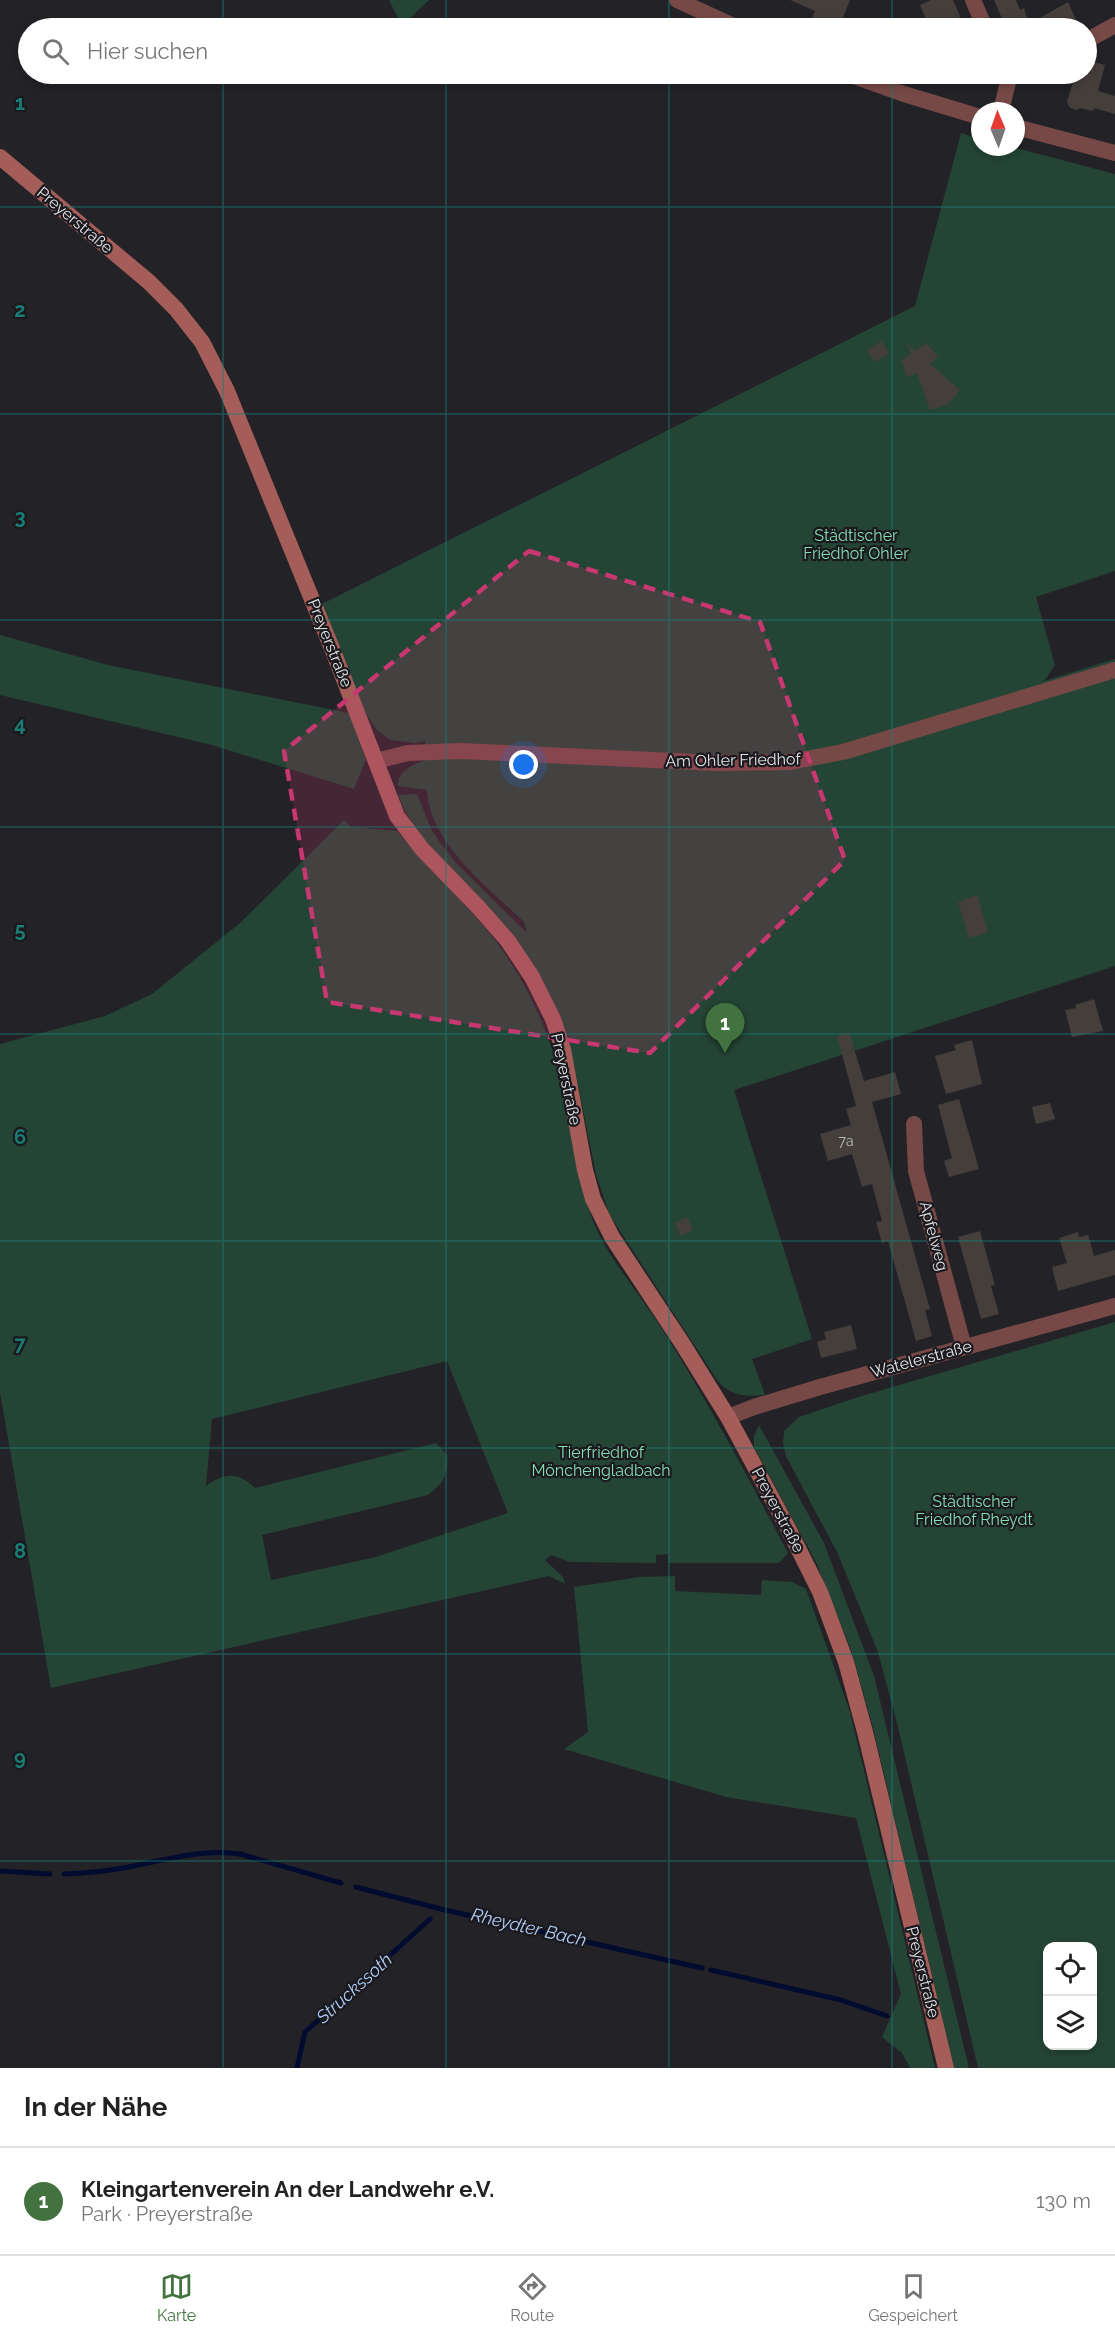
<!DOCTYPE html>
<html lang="de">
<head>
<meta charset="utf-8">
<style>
  :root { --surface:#fff; --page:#f2f2f2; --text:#222; --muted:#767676; --line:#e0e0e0; --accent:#42723f }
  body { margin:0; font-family:Raleway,sans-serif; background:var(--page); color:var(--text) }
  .controls { position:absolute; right:18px; bottom:18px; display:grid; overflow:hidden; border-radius:12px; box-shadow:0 3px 9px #0003 }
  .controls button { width:54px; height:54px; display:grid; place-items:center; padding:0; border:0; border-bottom:2px solid var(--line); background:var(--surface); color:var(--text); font:30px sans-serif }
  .compass { position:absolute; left:971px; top:102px; width:54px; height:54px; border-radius:50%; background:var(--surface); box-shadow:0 3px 9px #0003; rotate:358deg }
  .you { position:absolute; left:524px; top:765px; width:21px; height:21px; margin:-15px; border:4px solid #fff; border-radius:50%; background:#1a73e8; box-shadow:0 0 0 9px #1a73e833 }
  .badge { display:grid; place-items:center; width:39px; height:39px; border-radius:50%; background:var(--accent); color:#fff; font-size:20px; font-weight:700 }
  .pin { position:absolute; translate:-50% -50px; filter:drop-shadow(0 2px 3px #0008) }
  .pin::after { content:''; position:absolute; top:32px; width:21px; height:18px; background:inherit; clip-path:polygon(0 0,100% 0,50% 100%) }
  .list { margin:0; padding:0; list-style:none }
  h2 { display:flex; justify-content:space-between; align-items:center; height:78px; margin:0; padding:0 24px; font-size:26px }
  h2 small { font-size:20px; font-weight:400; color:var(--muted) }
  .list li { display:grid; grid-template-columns:39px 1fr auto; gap:18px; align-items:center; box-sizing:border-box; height:108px; padding:0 24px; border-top:2px solid var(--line) }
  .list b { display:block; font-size:22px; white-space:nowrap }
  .list p { margin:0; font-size:20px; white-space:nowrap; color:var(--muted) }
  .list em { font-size:20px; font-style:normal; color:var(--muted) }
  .icon { flex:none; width:33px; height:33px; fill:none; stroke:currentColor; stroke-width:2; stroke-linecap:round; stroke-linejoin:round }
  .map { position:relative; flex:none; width:1115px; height:2068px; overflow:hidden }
  .search { position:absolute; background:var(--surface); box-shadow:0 3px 9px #0003; left:18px; right:18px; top:18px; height:66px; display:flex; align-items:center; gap:15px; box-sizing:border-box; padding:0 21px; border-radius:33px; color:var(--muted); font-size:22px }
  .sheet { height:186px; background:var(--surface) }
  nav { display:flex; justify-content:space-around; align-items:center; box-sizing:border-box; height:84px; border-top:2px solid var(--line); background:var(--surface); font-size:16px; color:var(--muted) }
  nav a { display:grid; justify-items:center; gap:3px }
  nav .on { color:var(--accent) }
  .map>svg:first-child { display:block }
</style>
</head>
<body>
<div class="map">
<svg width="1115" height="2068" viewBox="0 0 1115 2068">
  <rect width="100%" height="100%" fill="#232227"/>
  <!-- green -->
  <g fill="#244535" fill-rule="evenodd">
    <polygon points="389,0 429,0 402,26"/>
    <path d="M961,133L980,139V147H1012L1115,174V571L1036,597L1055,665L1044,681L1115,659V966L734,1090L812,1339L752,1359L765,1395C745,1397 730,1396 717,1380L609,1214L596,1174L568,1036L538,972L418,832L405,811L398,795L417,794L431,829L441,844L457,864L527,933L524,922C489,888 429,843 427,790L398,786C398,770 412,765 426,760L425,741L416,743L390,740L377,730L365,713L322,604L915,306Z"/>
    <polygon points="0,635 108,665 349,713 366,759 354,789 212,745 0,695"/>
    <path d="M344,820L351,827L397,831C425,865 457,895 485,928C514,962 537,1005 551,1046C573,1111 570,1181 603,1242C620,1272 643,1299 662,1329C708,1401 748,1478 788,1553L779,1563H668V1554L656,1555V1563L570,1562L551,1555L545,1560L563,1577L565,1584L549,1576L51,1688L0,1392V1044L105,1016L152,994L240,923ZM447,1361L508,1513L376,1557L271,1580L262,1535L428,1495C443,1483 449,1475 447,1455L436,1443L255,1488C238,1471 224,1473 206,1486L212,1419Z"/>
    <path d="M1115,1322V2068H978L898,1727L878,1652L838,1554L786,1456L783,1443L784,1431L799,1417L855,1398ZM1048,1946H1092V2046H1048Z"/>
    <polygon points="759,1425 824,1543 874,1676 969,2068 954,2068 872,1724 851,1650 816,1562 754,1447 754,1436"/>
    <polygon points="675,1576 675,1591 761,1595 762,1580 792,1582 806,1589 850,1712 935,2068 910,2068 902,2053 882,2037 901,1994 856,1818 726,1797 564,1749 588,1732 574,1587 640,1577"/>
  </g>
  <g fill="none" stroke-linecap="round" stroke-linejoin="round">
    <!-- stream -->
    <g stroke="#000b2f" stroke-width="5">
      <polyline points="0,1871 50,1874"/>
      <path d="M64,1874C86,1873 108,1871 129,1867C165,1860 203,1848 240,1854L341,1883"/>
      <polyline points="356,1887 441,1909 702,1968"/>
      <polyline points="711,1970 841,2000 887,2016"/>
      <polyline points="297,2068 305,2032 430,1919"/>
    </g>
  </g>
  <!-- building -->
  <g fill="#453f3c">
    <polygon points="790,0 850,0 839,28 812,18 815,11"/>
    <polygon points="931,0 953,0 960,16 955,28 935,28 932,23 926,19 920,5"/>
    <polygon points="994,0 1016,0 1020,10 1024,8 1029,24 1068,2 1078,24 1068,28 1006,28"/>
    <polygon points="1089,61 1105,65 1098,91 1115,96 1115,114 1094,108 1093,111 1080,108 1077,110 1070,108 1067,102 1075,75 1085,77"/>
    <polygon points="881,341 889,353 875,362 867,351"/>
    <polygon points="907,343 915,351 926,343 938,356 930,364 960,390 948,404 930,410 917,373 907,377 901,360 911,354"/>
    <polygon points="977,895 988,932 969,938 958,902"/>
    <polygon points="1094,999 1103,1031 1072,1037 1065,1010 1076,1008 1075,1005"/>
    <polygon points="849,1032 864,1081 895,1072 901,1094 872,1102 930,1309 925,1310 932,1336 916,1341 888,1241 882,1243 876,1222 882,1221 872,1184 862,1187 852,1154 828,1161 820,1134 851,1125 846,1109 856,1106 837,1036"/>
    <polygon points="972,1040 982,1084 946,1094 935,1056 956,1050 954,1045"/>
    <polygon points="959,1099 979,1169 949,1177 944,1161 952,1158 938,1105"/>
    <polygon points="1050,1103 1055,1119 1036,1124 1032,1107"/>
    <polygon points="687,1217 693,1230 681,1236 675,1223"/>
    <polygon points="980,1231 995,1285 991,1286 999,1314 981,1319 958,1237"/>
    <polygon points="1078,1232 1079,1237 1088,1235 1094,1256 1115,1250 1115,1275 1058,1291 1052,1267 1067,1263 1059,1238"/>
    <polygon points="851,1325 857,1349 821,1358 817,1342 826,1339 824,1332"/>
  </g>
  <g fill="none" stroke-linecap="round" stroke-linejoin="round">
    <!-- minor -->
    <g stroke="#774946" stroke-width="16">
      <polyline points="677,0 738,28"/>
      <polyline points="973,0 985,28"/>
      <polyline points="1086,41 1115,25"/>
      <polyline points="848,74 904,94 980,117"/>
      <polyline points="1001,111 1010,74"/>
      <polyline points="1016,127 1115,153"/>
      <polyline points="376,761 408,753 460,751 717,763 790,762 843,752 1115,670"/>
      <polyline points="914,1124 916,1171 964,1347"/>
      <polyline points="728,1417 754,1407 820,1387 1115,1306"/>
    </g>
    <!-- secondary -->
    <polyline stroke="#a55d59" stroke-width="16" points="0,157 149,282 176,309 202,342 227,391 333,651 397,816 422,849 479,908 508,941 532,977 553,1019 563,1049 585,1170 593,1199 612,1237 682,1343 728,1417 788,1528 820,1592 846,1662 865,1732 946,2068"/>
  </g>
  <!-- marked area -->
  <path fill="#c73770" fill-opacity="0.2" stroke="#c73770" stroke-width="4.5" stroke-dasharray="12 8" stroke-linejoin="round" d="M529,551L760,622L845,860L650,1053L327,1002L284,751Z"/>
  <!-- grid -->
  <path fill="none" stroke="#1a7c74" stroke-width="1.5" stroke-opacity="0.55" d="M223,0V28M446,0V28M669,0V28M892,0V28M223,74V2068M446,74V2068M669,74V2068M892,74V2068M0,207H1115M0,414H1115M0,620H1115M0,827H1115M0,1034H1115M0,1241H1115M0,1448H1115M0,1654H1115M0,1861H1115"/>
  <g text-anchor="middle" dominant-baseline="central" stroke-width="4.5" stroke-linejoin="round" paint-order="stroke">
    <!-- number labels -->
    <g font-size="14" fill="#bcbbbc">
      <text x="846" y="1141">7a</text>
    </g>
    <!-- street labels -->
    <g font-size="16" fill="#e4e4e7" stroke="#1a191e">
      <text transform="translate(75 220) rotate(40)">Preyerstraße</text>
      <text transform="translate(330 643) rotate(68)">Preyerstraße</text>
      <text transform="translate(733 760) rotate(-1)">Am Ohler Friedhof</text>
      <text transform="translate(566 1079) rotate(78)">Preyerstraße</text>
      <text transform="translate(934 1236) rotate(75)">Apfelweg</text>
      <text transform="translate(921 1359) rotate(-15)">Watelerstraße</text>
      <text transform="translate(778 1510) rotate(62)">Preyerstraße</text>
      <text transform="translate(923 1972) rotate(76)">Preyerstraße</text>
    </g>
    <!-- park labels -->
    <g font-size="16" fill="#84dfb2" stroke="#1a191e">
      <text x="856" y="535">Städtischer<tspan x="856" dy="18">Friedhof Ohler</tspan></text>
      <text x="601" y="1452">Tierfriedhof<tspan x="601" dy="18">Mönchengladbach</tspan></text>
      <text x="974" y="1501">Städtischer<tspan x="974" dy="18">Friedhof Rheydt</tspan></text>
    </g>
    <!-- water labels -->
    <g font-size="18" font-style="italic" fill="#b1cef7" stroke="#1a191e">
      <text transform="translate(529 1927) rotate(13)">Rheydter Bach</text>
      <text transform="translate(354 1988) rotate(-42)">Struckssoth</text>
    </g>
  </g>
  <g font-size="20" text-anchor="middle" font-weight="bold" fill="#1a7c74" stroke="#1a191e" stroke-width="4.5" stroke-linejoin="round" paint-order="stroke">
    <text x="20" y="110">1</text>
    <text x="20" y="317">2</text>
    <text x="20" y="524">3</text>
    <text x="20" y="731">4</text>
    <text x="20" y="937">5</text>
    <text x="20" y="1144">6</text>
    <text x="20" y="1351">7</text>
    <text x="20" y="1558">8</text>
    <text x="20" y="1765">9</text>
  </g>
</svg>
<div class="controls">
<button><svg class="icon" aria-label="locate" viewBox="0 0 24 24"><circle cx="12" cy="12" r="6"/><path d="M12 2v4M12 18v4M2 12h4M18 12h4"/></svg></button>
<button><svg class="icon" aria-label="layers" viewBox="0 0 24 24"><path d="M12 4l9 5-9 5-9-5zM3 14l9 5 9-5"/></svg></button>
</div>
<svg class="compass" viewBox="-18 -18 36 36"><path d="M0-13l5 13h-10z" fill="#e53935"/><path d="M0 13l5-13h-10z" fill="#767676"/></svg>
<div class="you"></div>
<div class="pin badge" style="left:725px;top:1053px">1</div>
<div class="search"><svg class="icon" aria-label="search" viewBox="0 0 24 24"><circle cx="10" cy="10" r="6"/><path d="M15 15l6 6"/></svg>Hier suchen</div>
</div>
<section class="sheet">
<h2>In der Nähe<small></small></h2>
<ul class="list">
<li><span class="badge">1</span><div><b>Kleingartenverein An der Landwehr e.V.</b><p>Park · Preyerstraße</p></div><em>130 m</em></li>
</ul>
</section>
<nav>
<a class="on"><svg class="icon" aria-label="map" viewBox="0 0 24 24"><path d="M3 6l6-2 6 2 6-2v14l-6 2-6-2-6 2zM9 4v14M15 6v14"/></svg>Karte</a>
<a><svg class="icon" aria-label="directions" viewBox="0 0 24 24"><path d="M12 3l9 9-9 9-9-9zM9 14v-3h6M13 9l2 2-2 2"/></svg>Route</a>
<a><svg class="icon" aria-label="saved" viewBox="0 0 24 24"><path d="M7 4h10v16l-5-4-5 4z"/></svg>Gespeichert</a>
</nav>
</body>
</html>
